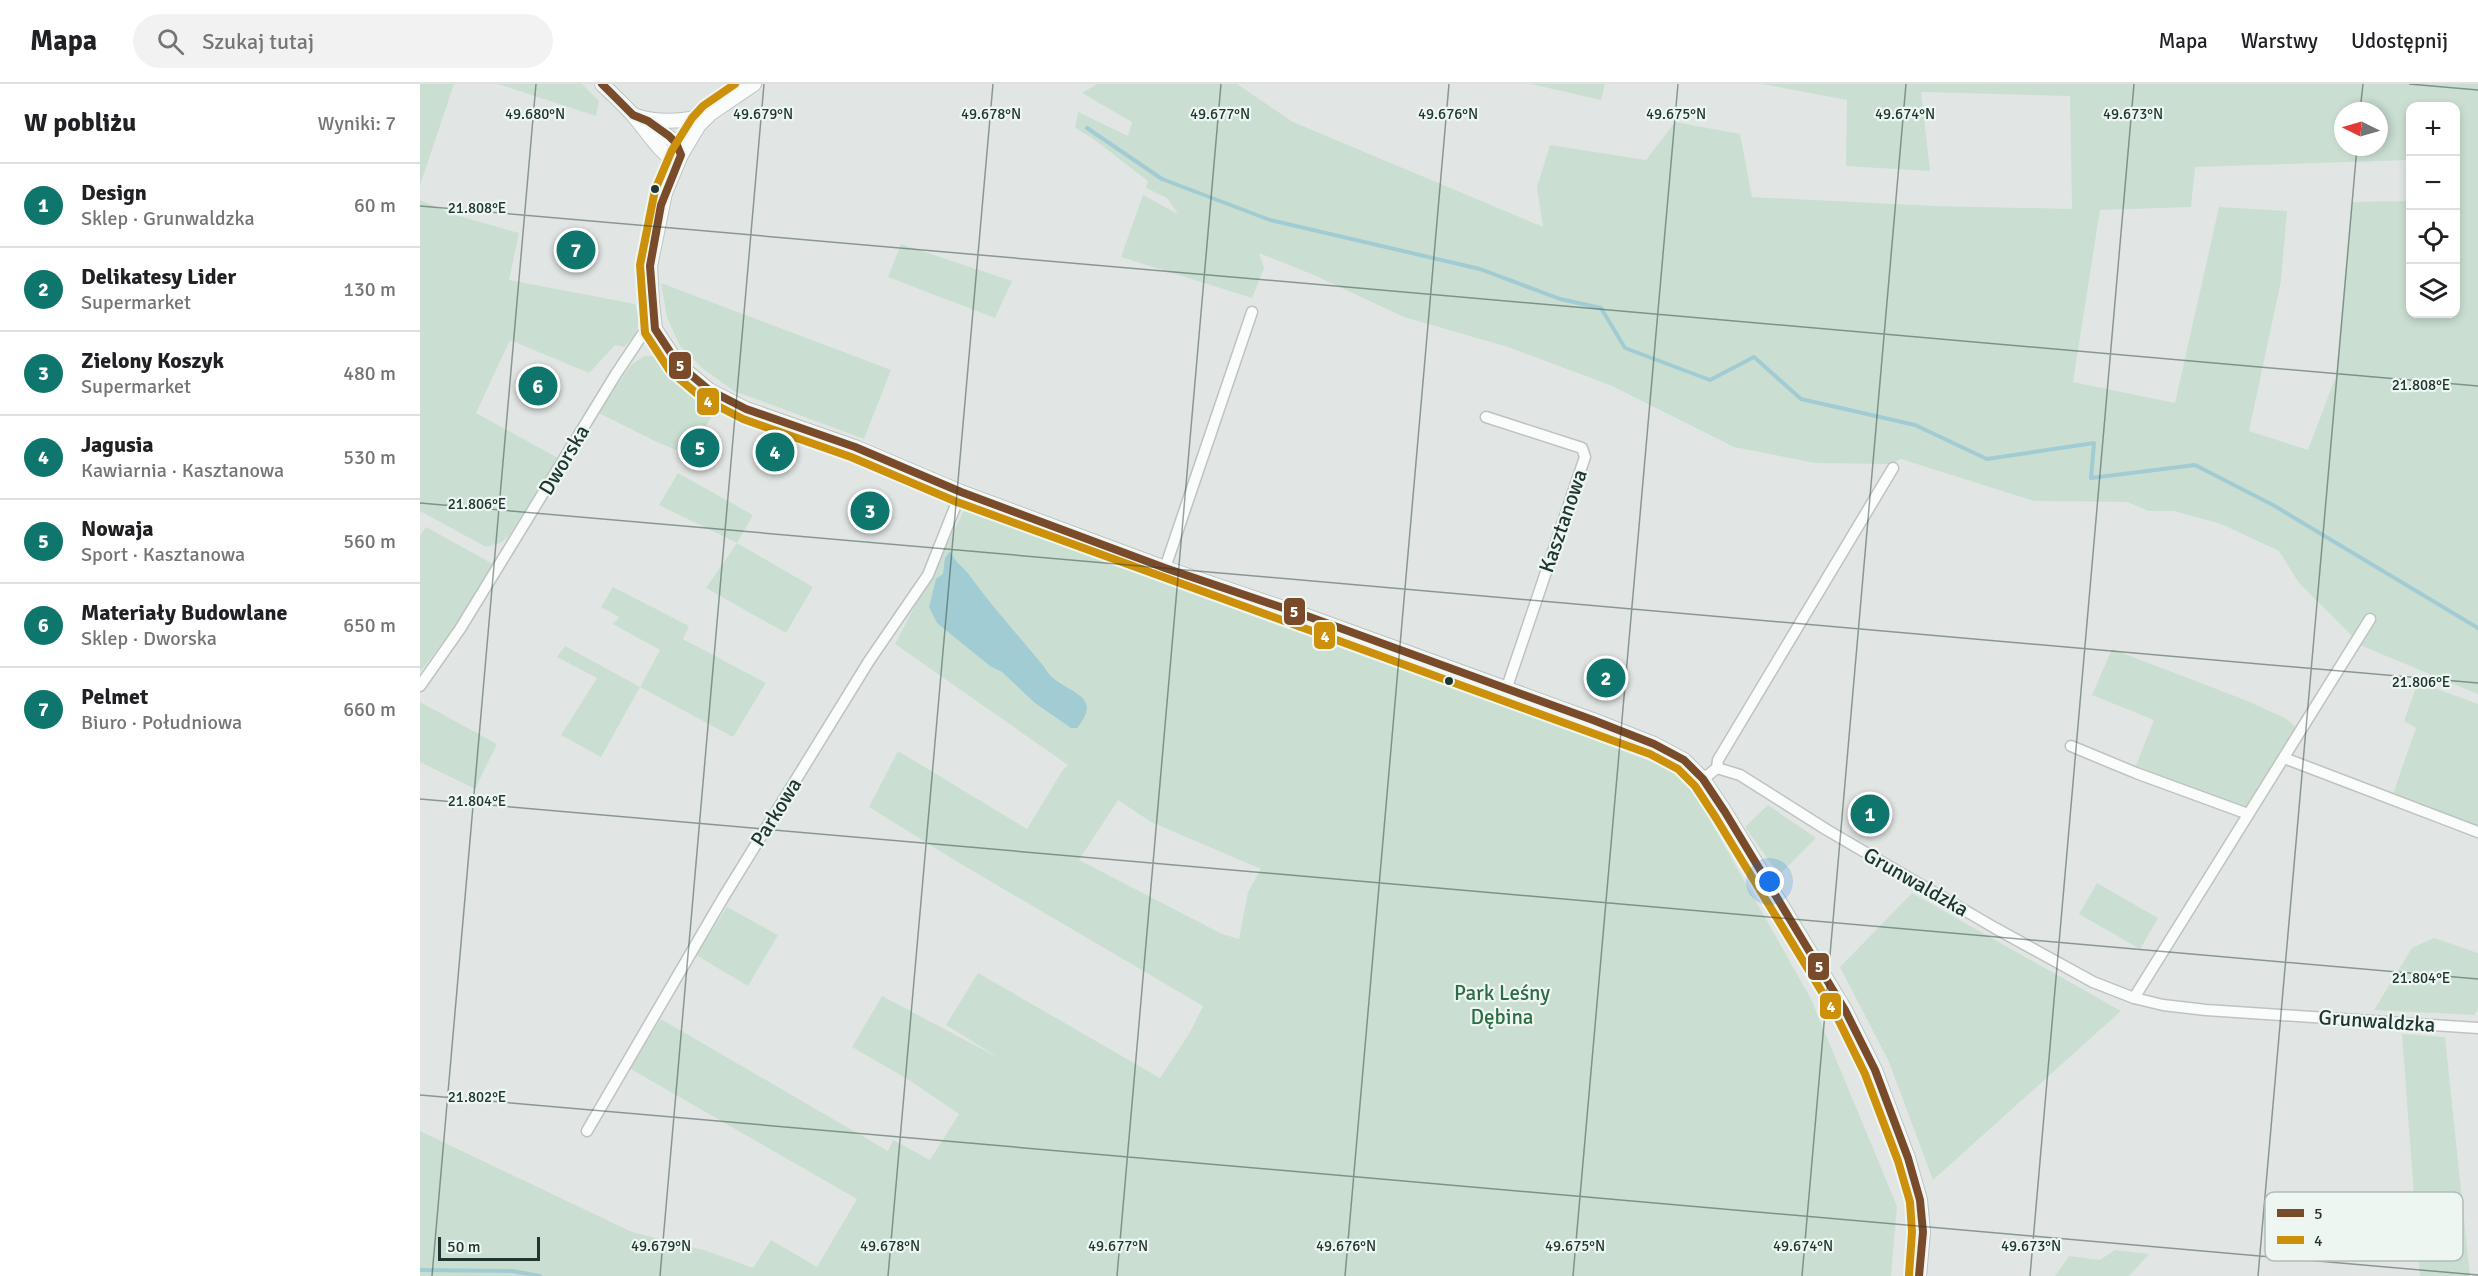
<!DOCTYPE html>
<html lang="pl">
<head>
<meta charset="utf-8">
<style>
  :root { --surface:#fff; --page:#f2f2f2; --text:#202124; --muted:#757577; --line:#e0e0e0; --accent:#0f766e }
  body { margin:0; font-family:Signika,sans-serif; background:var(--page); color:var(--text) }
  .controls { position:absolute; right:18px; top:18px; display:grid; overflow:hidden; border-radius:12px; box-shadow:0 3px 9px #0003 }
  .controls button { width:54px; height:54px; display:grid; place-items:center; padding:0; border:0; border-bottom:2px solid var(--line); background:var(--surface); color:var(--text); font:30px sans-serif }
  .compass { position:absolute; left:1914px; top:18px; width:54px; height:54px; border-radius:50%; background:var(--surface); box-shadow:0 3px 9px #0003; rotate:275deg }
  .scale { position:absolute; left:18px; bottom:15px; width:102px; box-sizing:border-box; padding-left:6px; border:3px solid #203731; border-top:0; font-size:16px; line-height:21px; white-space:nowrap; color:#203731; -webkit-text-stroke:4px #eef6f2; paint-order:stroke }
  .you { position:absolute; left:1350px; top:798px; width:21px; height:21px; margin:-15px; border:4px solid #fff; border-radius:50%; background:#1a73e8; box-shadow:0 0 0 9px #1a73e833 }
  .badge { display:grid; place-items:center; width:39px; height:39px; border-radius:50%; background:var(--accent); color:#fff; font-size:20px; font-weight:700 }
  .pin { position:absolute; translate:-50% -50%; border:3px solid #fff; box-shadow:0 2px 6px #0006 }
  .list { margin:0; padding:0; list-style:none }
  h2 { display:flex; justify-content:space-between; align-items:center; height:78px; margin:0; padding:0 24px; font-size:26px }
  h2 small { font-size:20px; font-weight:400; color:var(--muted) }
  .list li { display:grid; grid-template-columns:39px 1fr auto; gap:18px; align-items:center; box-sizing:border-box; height:84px; padding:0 24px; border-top:2px solid var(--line) }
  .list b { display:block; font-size:22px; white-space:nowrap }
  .list p { margin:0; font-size:20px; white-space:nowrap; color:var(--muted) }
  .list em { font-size:20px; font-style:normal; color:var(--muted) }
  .icon { flex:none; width:33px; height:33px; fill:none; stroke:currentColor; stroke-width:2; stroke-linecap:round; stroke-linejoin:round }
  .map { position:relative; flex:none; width:2058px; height:1192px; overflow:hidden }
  header { display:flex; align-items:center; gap:36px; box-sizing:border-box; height:84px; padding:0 30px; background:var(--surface); border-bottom:2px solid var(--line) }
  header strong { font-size:28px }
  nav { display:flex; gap:33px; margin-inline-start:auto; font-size:21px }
  .search { width:420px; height:54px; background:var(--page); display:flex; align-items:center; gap:15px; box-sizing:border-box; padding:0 21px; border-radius:33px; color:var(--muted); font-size:22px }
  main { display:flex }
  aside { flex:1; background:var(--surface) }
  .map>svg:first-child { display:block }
</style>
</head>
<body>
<header>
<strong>Mapa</strong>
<div class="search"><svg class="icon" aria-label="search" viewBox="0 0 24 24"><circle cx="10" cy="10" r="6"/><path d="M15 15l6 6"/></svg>Szukaj tutaj</div>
<nav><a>Mapa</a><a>Warstwy</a><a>Udostępnij</a></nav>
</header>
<main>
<aside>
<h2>W pobliżu<small>Wyniki: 7</small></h2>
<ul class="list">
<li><span class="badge">1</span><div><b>Design</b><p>Sklep · Grunwaldzka</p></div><em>60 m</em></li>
<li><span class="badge">2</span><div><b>Delikatesy Lider</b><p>Supermarket</p></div><em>130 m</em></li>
<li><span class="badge">3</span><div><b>Zielony Koszyk</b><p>Supermarket</p></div><em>480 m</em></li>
<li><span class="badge">4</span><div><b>Jagusia</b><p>Kawiarnia · Kasztanowa</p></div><em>530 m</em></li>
<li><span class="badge">5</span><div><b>Nowaja</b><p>Sport · Kasztanowa</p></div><em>560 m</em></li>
<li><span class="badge">6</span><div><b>Materiały Budowlane</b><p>Sklep · Dworska</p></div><em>650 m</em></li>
<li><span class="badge">7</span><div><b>Pelmet</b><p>Biuro · Południowa</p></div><em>660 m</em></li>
</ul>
</aside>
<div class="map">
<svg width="2058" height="1192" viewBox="0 0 2058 1192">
  <rect width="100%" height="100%" fill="#e1e6e4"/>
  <!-- green -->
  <g fill="#cadfd1" fill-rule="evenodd">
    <polygon points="0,0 34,0 0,101"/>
    <polygon points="78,0 162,0 179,17 176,32"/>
    <path d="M677,0H817L873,38L1123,143L1117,103L1130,61L1226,76L1255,38L1320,50L1332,113L1515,122L1652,125L1650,12L1501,8L1510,87L1426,82L1427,16L1342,0H2058V610L1942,562L1879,499L1859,467L1801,440L1754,427H1729L1707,418L1614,417L1481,375L1470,380L1395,379L1314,363L1190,301L1088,263L984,233L894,191L839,169L844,184L832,214L701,173L723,111L758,130L747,114L726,104L728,97L672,54L655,44L658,28L708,52L712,38L662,9ZM1990,22H2036V230H1990V117L1932,118L1916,292L1888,366L1829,347L1861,197L1867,127L1799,123L1755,319L1653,298L1680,126L1771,123L1775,83L1990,76ZM1923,27H1959V63H1923Z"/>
    <polygon points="1111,0 1185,0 1181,16"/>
    <path d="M0,116L32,130L99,149L89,196L215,220C221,241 220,247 204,263L195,261L169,289L90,256L56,329L138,374L88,453L80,459L66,463L0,427Z"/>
    <polygon points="481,160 592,197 575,234 468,193"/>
    <polygon points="241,199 471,286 444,355 314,307 282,284 260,262 247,233"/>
    <polygon points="224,272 236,272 267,304 299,320 269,371 237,358 179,329 210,282"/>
    <polygon points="258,389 333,431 317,459 393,503 366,549 286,504 317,459 239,421"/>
    <path d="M548,419L1246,683L1269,699L1391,915L1477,1122L1471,1192H0V1047L212,1148L287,1167L333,1184L351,1156L397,1183L437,1115L209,984L241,935L468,1067L473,1056L510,1076L539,1030L489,996L432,963L462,912L579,974L526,941L558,889L740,994L769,950L783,922L536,777L449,723L478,667L607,745L642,687L648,681L475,560ZM698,716L731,738L841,785L828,808L819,855L802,850L659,776Z"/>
    <polygon points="6,443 73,480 42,533 0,588 0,452"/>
    <polygon points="193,503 269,542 263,555 346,599 313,653 220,603 181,673 141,651 177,594 137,573 145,562 220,603 240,566 193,540 199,533 181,523"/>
    <polygon points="1692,565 1825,616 1865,634 1876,643 1874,650 1825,724 1715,684 1734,636 1672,611"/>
    <polygon points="1998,598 2058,620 2058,742 1973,710 1996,644 1984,637"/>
    <polygon points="0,618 77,660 55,705 0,678"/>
    <polygon points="1348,721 1396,754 1359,791 1325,743"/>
    <polygon points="1677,799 1738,834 1720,865 1659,830"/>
    <polygon points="1492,809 1701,927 1513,1096 1469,978 1420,883"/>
    <polygon points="307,823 358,851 328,902 276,871"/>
    <polygon points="2014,854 2058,869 2058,925 2054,931 1954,926 1992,864"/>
    <polygon points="1982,950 2025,953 2050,1192 2000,1192"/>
    <polygon points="1695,1166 1729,1170 1709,1192 1635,1192 1649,1172 1680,1176"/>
  </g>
  <!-- water -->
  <path fill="#a2ccd3" d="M530,467C536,480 543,482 550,492C573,524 600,553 625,584C637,609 688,607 657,644H651L615,619L582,588L570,582L517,539L509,523L516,495L523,490L525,474Z"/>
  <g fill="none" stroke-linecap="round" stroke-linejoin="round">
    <!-- stream -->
    <g stroke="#a2ccd3" stroke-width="4">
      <polyline points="667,44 742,95 850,136 1060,185 1140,215 1181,224 1205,264 1290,296 1334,273 1381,315 1495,341 1567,375 1674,359 1671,394 1775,381 1853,421 2058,544"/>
      <polyline points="0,1186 92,1187 120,1192"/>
    </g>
    <!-- minor casing -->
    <g stroke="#bec3c1" stroke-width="13">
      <g id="minor">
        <polyline points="1066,333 1162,364 1165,373 1086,606"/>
        <polyline points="745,484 832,228"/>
        <polyline points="0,602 40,545 196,290 222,251 235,245"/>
        <polyline points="1651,662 1716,689 1828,730"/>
        <polyline points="1864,674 2058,748"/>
        <polyline points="1297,684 1298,676 1473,384"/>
        <polyline points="1283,695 1297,684 1320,691 1407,746 1575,844 1673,898 1714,914 1743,921 1786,926 2058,944"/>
        <polyline points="1714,914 1950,535"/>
        <polyline points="167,1047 303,814 449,577 508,491 541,408"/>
      </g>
    </g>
    <!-- tertiary casing -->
    <g stroke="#bec3c1" stroke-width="16">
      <g id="tertiary">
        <path d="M182,0C192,10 203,20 212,30C227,47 238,66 257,80"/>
        <polyline points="334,0 290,30 279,41 261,71 245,109 230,182 232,218 235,245 258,280 289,306 326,325 435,363 541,408 745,484 887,532 1173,636 1234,660 1264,676 1283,695 1305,728 1425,926 1455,986 1488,1074 1500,1116 1503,1148 1499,1192"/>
        <path d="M213,31C238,40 262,38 287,31"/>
        <polyline points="228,37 256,59 261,71"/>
      </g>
    </g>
    <!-- minor -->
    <use href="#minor" stroke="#fafbfb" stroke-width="10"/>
    <!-- tertiary -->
    <use href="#tertiary" stroke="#fafbfb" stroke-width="14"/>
    <!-- bus-1 casing -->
    <g stroke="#eef6f2" stroke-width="12">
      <polyline id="bus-1" points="182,0 213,31 228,37 249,52 256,59 261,71 241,121 230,182 235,245 258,280 289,306 326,325 435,363 541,408 745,484 887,532 1173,636 1234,660 1264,676 1283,695 1305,728 1425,926 1455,986 1488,1074 1500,1116 1503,1148 1499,1192"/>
    </g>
    <!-- bus-2 casing -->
    <g stroke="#eef6f2" stroke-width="12">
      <polyline id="bus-2" points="315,0 283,22 272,34 252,66 235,106 220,181 225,249 250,287 282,314 323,335 431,373 537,418 1230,670 1258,685 1275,702 1296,734 1416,931 1445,990 1478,1077 1490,1118 1492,1148 1489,1191"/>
    </g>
    <!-- bus-1 -->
    <use href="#bus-1" stroke="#7a4b2a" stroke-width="8"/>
    <!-- bus-2 -->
    <use href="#bus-2" stroke="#cc900a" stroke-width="8"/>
  </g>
  <!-- ticks -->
  <path fill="none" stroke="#203731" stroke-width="1.5" stroke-opacity="0.45" d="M1989,0L2058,6M1940,27L1943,0M0,122L2058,302M0,419L2058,599M0,715L2058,895M0,1011L2058,1191M12,1192L116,0M240,1192L344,0M468,1192L573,0M697,1192L801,0M925,1192L1029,0M1153,1192L1258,0M1382,1192L1486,0M1610,1192L1714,0M1838,1192L1937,63"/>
  <!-- markers -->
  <g fill="#203731" stroke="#eef6f2" stroke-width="2">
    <circle cx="235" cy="105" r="5"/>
    <circle cx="1029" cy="597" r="5"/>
  </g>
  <g text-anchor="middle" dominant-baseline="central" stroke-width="4.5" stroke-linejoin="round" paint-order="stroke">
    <!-- street labels -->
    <g font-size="21" fill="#203731" stroke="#eef6f2">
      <text transform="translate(144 376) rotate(-59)">Dworska</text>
      <text transform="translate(1143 437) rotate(-71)">Kasztanowa</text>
      <text transform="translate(356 728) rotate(-58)">Parkowa</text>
      <text transform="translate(1496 798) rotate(30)">Grunwaldzka</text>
      <text transform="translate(1957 937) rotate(4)">Grunwaldzka</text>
    </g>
    <!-- park labels -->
    <g font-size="21" fill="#2d6c45" stroke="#eef6f2">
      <text x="1082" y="909">Park Leśny<tspan x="1082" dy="24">Dębina</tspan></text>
    </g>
  </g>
  <!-- legend -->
  <rect x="1845" y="1108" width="198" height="69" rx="9" fill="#eef6f2" stroke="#b0bdb8" stroke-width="1.5"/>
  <rect x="1857" y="1125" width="27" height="8" fill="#7a4b2a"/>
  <rect x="1857" y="1152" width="27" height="8" fill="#cc900a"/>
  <g font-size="16" fill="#203731">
    <text x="1894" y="1135">5</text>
    <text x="1894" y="1162">4</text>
  </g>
  <g font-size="15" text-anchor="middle" fill="#203731" stroke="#eef6f2" stroke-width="4.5" stroke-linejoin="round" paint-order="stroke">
    <text x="115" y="35">49.680°N</text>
    <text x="343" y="35">49.679°N</text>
    <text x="571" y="35">49.678°N</text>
    <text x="800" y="35">49.677°N</text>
    <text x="1028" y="35">49.676°N</text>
    <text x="1256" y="35">49.675°N</text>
    <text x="1485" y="35">49.674°N</text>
    <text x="1713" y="35">49.673°N</text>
    <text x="57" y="129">21.808°E</text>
    <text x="2001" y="306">21.808°E</text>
    <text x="57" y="425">21.806°E</text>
    <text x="2001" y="603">21.806°E</text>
    <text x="57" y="722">21.804°E</text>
    <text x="2001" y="899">21.804°E</text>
    <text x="57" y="1018">21.802°E</text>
    <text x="241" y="1167">49.679°N</text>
    <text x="470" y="1167">49.678°N</text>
    <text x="698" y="1167">49.677°N</text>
    <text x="926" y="1167">49.676°N</text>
    <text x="1155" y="1167">49.675°N</text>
    <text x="1383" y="1167">49.674°N</text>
    <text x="1611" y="1167">49.673°N</text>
  </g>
  <g stroke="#eef6f2" stroke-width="2">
    <rect x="248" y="267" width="24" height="29" rx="6" fill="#7a4b2a"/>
    <rect x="276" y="303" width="24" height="29" rx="6" fill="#cc900a"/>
    <rect x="863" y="513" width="23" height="29" rx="6" fill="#7a4b2a"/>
    <rect x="893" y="537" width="23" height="29" rx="6" fill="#cc900a"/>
    <rect x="1387" y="868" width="23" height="29" rx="6" fill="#7a4b2a"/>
    <rect x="1399" y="908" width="23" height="28" rx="6" fill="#cc900a"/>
  </g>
  <g font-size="16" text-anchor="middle" font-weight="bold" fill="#fff">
    <text x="260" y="287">5</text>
    <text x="288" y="323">4</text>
    <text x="874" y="533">5</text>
    <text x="905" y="558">4</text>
    <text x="1399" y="888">5</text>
    <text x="1411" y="928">4</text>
  </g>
</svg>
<div class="controls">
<button>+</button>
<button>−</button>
<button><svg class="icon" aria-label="locate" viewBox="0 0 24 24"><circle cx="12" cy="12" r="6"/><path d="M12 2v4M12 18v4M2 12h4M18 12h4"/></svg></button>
<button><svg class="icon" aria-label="layers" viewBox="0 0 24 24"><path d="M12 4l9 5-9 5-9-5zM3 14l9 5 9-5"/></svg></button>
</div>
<svg class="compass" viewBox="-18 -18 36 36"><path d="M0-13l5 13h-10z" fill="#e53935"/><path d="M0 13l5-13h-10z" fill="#757577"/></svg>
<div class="scale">50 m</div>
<div class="you"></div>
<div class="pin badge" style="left:1450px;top:730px">1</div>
<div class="pin badge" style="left:1186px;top:594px">2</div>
<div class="pin badge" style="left:450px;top:427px">3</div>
<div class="pin badge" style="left:355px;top:368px">4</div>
<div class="pin badge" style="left:280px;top:364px">5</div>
<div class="pin badge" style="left:118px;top:302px">6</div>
<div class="pin badge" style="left:156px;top:166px">7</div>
</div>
</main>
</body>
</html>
